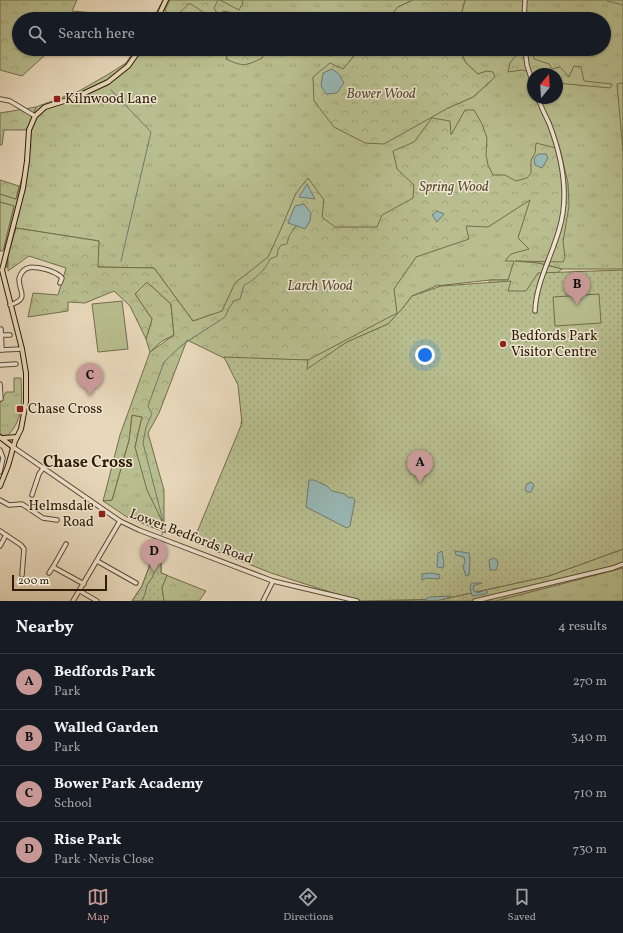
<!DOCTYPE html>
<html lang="en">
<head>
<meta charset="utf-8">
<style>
  :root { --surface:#171b24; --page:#242831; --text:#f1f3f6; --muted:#9ea1a6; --line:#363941; --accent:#c59692 }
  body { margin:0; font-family:Vollkorn,serif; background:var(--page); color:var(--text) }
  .compass { position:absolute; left:527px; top:68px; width:36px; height:36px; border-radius:50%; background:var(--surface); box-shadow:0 1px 3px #0004; rotate:18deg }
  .scale { position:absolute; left:12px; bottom:10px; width:95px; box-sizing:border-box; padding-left:4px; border:2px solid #2e1c04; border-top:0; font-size:11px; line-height:14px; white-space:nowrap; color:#2e1c04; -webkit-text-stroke:3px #f0e6d3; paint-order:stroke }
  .you { position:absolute; left:425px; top:355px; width:14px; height:14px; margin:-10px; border:3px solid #fff; border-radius:50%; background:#1a73e8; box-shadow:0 0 0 6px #1a73e833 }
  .badge { display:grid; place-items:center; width:26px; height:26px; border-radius:50%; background:var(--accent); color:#111; font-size:13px; font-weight:700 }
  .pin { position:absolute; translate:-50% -33px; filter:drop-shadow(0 1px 2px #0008) }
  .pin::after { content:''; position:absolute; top:21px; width:14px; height:12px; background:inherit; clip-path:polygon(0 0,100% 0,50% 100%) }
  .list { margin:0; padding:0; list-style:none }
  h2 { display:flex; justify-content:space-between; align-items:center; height:52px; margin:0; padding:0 16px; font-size:17px }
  h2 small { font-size:13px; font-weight:400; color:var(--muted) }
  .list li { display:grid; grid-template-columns:26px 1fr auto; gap:12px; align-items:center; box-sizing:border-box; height:56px; padding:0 16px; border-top:1px solid var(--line) }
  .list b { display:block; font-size:15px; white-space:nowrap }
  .list p { margin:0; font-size:13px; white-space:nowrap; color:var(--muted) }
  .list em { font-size:13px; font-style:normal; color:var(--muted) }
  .icon { flex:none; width:22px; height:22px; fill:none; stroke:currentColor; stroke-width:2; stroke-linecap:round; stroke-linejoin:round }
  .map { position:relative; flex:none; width:623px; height:601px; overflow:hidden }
  .search { position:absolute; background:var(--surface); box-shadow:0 1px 3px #0004; left:12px; right:12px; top:12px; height:44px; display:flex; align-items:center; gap:10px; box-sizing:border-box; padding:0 14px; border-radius:22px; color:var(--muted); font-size:15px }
  .sheet { height:276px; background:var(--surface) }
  nav { display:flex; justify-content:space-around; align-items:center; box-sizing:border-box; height:56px; border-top:1px solid var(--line); background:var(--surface); font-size:11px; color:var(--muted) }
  nav a { display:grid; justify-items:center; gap:2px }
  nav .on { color:var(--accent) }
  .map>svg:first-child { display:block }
</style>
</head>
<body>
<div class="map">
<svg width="623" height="601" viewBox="0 0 623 601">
  <defs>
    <pattern id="grass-tufts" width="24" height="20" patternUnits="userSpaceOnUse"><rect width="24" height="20" fill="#b8be8f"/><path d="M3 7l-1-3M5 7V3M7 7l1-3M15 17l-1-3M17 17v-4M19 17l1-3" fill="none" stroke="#9ea37a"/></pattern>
    <pattern id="forest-crowns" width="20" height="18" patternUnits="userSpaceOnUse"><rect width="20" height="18" fill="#b8be8f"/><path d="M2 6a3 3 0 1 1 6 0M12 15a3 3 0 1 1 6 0" fill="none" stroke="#9ea37a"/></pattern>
    <pattern id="park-dots" width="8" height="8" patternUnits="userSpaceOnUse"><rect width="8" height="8" fill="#b8be8f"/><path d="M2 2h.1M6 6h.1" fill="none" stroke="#9ea37a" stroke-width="1.8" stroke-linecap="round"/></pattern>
  </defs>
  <rect width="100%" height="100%" fill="#e8d8bb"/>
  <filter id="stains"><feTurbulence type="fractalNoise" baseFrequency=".005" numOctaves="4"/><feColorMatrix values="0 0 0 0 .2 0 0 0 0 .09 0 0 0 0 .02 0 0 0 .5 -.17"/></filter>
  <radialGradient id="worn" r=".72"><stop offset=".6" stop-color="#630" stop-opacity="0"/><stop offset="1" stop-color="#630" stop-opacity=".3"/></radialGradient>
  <!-- grass -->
  <g fill="url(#grass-tufts)" stroke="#736d4a" fill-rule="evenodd">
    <polygon points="163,0 413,0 398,7 387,19 153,19"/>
    <path d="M465,0H623V269H562L538,263L508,280H490L436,286L412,296L402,309L388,324L347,342L241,424L247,381L224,357L221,312L193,321L154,268L97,267L99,241L16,228L8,254L7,268L4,247L14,206L0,202V194L16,199L24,171L28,129L36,107L79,91L107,75L126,63L135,49H360L343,69L314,77L448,108L473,97L491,81L487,71L478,74L466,63L459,49H604V19H460ZM533,74H557V98H533Z"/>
    <polygon points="147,282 171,304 174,335 162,341 150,352 146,339 152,319 135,294"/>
    <path d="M14,378H21C22,401 24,421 5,438L0,435V403L6,392H14Z"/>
    <polygon points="132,415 142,417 135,447 166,533 127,517 103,501 112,500 129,440"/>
    <polygon points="158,543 163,544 161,560 161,573 206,591 199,601 132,601 142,586"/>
    <polygon points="623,564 623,601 495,601"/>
  </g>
  <!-- forest -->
  <g fill="url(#forest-crowns)" stroke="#736d4a">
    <polygon points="0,0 77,0 72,11 94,13 91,19 19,19 19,49 54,49 45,55 22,76 0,70"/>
    <path d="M170,0H218L214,8L216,11L215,15L209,16L191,4H188C183,10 178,16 170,16L165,10Z"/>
    <polygon points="220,0 242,0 243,3 239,10"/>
    <polygon points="413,0 465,0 460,19 387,19 398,7"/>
    <path d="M232,49H268L265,52L262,58C246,66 243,67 226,59L228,53Z"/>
    <polygon points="360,49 459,49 466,63 478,74 487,71 493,72 495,77 473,97 448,108 384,144 365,143 334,127 314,101 313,77 330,63 343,69"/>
    <polygon points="518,49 532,49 534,59 549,64 552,69 560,67 569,77 574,66 581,67 584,81 612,84 610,88 557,83 557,74 533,74 531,72 522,70 508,72 510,63 518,53"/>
    <polygon points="623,83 623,151 617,84"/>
    <polygon points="36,107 27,130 4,130 2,145 0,145 0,113"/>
    <polygon points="465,110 474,110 482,124 487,138 486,155 488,165 493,175 505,175 516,181 527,178 531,173 531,160 535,153 536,143 560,149 568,183 569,206 563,242 565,257 563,262 515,261 538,263 562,269 546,282 475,319 490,280 508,280 514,261 505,261 511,254 529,249 518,238 530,200 488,227 466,226 469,239 416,257 394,289 397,313 308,360 224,358 187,340 159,413 148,433 164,490 164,525 147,490 135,447 142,417 132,415 129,440 112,500 103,501 120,435 150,352 174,335 171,304 147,282 135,294 152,319 146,339 130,306 114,291 85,303 68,302 68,311 28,317 33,293 58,295 66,268 29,256 8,271 8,255 16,228 99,241 98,267 154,268 193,321 222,311 235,283 268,257 281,229 296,193 308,178 324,200 322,217 335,227 377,227 382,215 413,198 414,185 397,169 393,151 414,142 432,118 450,121 451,135"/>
    <polygon points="0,180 19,186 16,199 0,194"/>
    <polygon points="623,549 623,568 496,601 384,601 444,599 549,576"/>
  </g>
  <!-- park -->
  <g fill="url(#park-dots)" stroke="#736d4a">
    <polygon points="223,11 229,12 230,14 227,19 220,19 220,18"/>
    <polygon points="623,270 623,549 549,576 444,599 358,601 271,573 193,542 242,423 238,385 224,357 308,360 307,369 347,342 388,324 402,309 412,296 441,286 511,281 508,291 526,291 538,273"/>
    <polygon points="158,543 163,544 161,560 161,573 167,575 162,588 164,601 132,601 142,586"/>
  </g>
  <!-- garden -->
  <g fill="#b8be8f" stroke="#736d4a">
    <polygon points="0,202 14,206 3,251 0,251"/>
    <polygon points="599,294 601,323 555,326 553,297"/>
    <polygon points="122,301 128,349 98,352 92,304"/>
  </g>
  <!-- water -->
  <g fill="#98b9b6" stroke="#6e7a6f">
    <polygon points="332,69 339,74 344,83 337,93 326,94 321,86 323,73"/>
    <polygon points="538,154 546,154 548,158 542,168 535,165 534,159"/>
    <polygon points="307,184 315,199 299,197"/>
    <polygon points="304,204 311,213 310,221 305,229 288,223 295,206"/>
    <polygon points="437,211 444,214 437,222 432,215"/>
    <polygon points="309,480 314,480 327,486 332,491 345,494 349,498 352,497 355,500 350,526 347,528 343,526 306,507"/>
    <polygon points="531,482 534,485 531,492 527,492 525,489 527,484"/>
    <polygon points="442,551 444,564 443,568 437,567 438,553"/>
    <polygon points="455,551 469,553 470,560 469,575 466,576 463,567 465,562 464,557 456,555"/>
    <polygon points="494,558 497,560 498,564 496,570 490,570 489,560"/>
    <polygon points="432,573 440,575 439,579 426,578 422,580 422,574"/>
    <polygon points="472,583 482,583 473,586 474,591 478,593 485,590 488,592 486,594 472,596 470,586"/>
    <path d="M451,596C444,601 433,601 424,600L430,597Z"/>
  </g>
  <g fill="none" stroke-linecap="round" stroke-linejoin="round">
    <!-- stream -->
    <g stroke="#6e7a6f" stroke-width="1">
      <polyline points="607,1 623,5"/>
      <polyline points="111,90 151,132 121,261"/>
      <path d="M162,535L164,525L143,443L146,427L152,414L148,406L164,362L182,345L225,317L229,308L234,301L240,299L244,285C254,281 266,269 270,259L277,256L278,250L281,245L287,244L289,236L296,226"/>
      <polyline points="142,601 145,594 147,585 152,578 159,558 161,542"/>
    </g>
    <!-- minor casing -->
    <g stroke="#5c4b32" stroke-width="5.5">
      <g id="minor">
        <polyline points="524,19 525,0"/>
        <polyline points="525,49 527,65 533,84"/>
        <polyline points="0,99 10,101 35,116"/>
        <path d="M10,305C30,298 19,293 19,279C23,263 36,267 48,270C53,272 58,273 62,278L60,283"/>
        <path d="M535,311C536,283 551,258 559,230C570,195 562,157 549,123C545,115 541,107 538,98"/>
        <polyline points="1,329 2,350"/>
        <polyline points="1,335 10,335"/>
        <polyline points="0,350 22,349"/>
        <polyline points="0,365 16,364"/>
        <polyline points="0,384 1,399"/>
        <polyline points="13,447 120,521 139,530 273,581 357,601"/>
        <polyline points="0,450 3,458 0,472"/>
        <polyline points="32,495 39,474 44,467"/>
        <polyline points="0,500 9,505 22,504 43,518 57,520"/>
        <polyline points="0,531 21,545 24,549 22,575"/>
        <polyline points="66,544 53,567 84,584"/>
        <polyline points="0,546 6,535"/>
        <polyline points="97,561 136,583"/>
        <polyline points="49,573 53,567"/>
        <polyline points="80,591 97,601"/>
        <polyline points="73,601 120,521"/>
        <polyline points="263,601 273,581"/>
        <polyline points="475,601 613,568 623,564"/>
      </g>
    </g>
    <!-- major casing -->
    <g stroke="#2e1c04" stroke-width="6">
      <g id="major">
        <polyline points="157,19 166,0"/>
        <polyline points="0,437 13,447"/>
        <polyline points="3,438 17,437"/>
        <polyline points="0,486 8,466 15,441 21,429 26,402 26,373 22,349 2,270 23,188 27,161 29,130 35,116 45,107 74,98 108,82 128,66 140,49"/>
      </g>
    </g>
    <!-- minor -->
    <use href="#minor" stroke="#f0e6d3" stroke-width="3.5"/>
    <!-- major -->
    <use href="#major" stroke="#e8d8bb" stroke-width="4"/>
  </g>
  <!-- markers -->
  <g fill="#8f2418" stroke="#f0e6d3" stroke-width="1.5">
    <rect x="53" y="95" width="8" height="8" rx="2"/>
    <circle cx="503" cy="344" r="4"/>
    <rect x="16" y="405" width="8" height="8" rx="2"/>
    <rect x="98" y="510" width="8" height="8" rx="2"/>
  </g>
  <g text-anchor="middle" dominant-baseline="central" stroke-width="3" stroke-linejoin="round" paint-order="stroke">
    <!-- park labels -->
    <g font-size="14" font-style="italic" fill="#574d2e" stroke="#f0e6d3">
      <text x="381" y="94">Bower Wood</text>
      <text x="454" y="187">Spring Wood</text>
      <text x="320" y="286">Larch Wood</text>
    </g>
    <!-- poi labels -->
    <g font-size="14" fill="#2e1c04" stroke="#f0e6d3" text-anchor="start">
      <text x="65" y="99">Kilnwood Lane</text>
      <text x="511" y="336">Bedfords Park<tspan x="511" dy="16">Visitor Centre</tspan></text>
      <text x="28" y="409">Chase Cross</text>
      <text x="94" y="506" text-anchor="end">Helmsdale<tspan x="94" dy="16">Road</tspan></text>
    </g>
    <!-- street labels -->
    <g font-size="14" fill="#2e1c04" stroke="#f0e6d3">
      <text transform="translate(191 537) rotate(21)">Lower Bedfords Road</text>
    </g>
    <!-- quarter labels -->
    <g font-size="16" font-weight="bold" fill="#2e1c04" stroke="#f0e6d3">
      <text x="88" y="463">Chase Cross</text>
    </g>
  </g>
  <rect width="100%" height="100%" filter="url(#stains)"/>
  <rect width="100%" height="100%" fill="url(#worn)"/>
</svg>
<svg class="compass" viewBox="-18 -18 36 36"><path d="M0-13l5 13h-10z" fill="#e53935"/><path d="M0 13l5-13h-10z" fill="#9ea1a6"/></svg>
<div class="scale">200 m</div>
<div class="you"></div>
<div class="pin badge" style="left:420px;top:483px">A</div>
<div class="pin badge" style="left:577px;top:305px">B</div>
<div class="pin badge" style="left:90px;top:396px">C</div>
<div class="pin badge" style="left:154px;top:572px">D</div>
<div class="search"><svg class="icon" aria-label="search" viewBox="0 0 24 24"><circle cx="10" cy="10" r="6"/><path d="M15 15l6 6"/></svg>Search here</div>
</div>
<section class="sheet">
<h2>Nearby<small>4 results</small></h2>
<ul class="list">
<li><span class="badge">A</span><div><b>Bedfords Park</b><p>Park</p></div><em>270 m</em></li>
<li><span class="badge">B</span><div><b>Walled Garden</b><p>Park</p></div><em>340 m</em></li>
<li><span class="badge">C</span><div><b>Bower Park Academy</b><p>School</p></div><em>710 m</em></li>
<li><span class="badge">D</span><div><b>Rise Park</b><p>Park · Nevis Close</p></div><em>730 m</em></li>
</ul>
</section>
<nav>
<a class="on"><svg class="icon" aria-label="map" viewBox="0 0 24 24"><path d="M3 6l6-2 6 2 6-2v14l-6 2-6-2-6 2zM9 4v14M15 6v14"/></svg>Map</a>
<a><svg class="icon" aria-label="directions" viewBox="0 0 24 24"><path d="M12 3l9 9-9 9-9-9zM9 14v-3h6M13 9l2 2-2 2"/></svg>Directions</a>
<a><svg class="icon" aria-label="saved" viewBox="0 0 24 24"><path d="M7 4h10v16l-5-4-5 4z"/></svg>Saved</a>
</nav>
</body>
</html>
